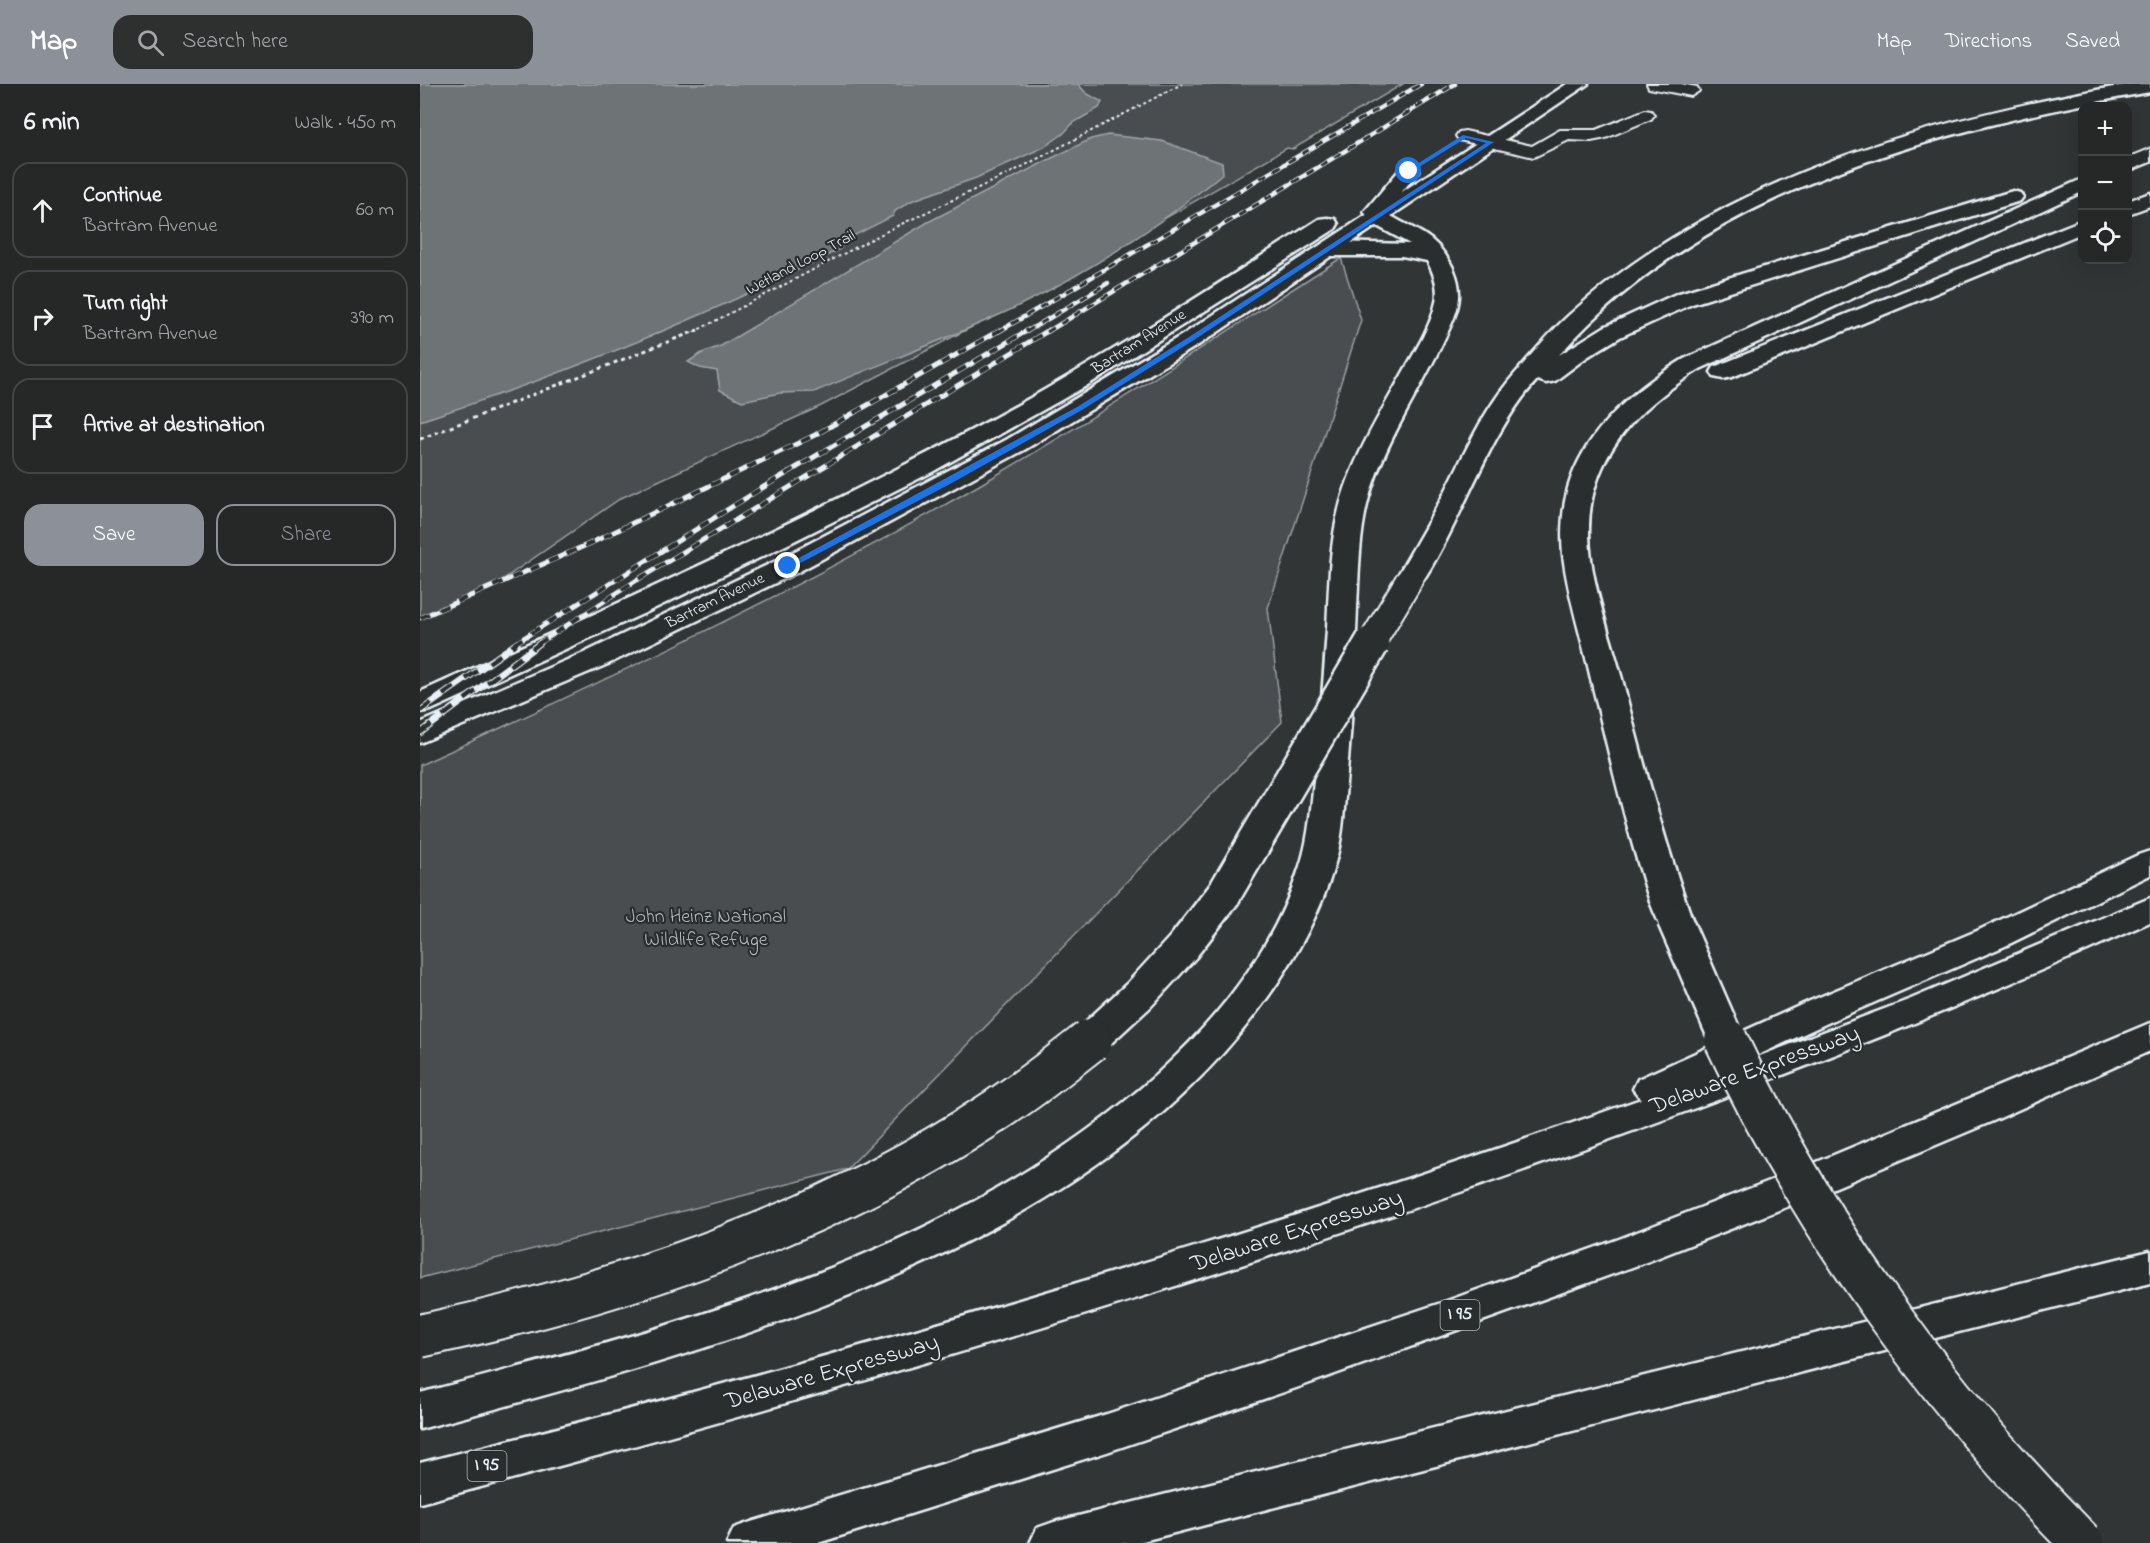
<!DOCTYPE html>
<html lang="en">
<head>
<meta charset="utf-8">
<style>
  :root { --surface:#262828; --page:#2e3030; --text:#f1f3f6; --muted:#a4a6a8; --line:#424445; --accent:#8c9099 }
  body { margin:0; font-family:"Indie Flower",sans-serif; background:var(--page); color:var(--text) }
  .controls { position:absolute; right:18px; top:18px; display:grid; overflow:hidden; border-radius:12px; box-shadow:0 6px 24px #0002 }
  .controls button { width:54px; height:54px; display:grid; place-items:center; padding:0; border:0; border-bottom:2px solid var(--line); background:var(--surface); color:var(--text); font:30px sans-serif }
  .stop { position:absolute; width:18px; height:18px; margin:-14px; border:4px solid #1a73e8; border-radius:50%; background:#fff }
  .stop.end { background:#1a73e8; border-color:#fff; box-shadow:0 2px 6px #0008 }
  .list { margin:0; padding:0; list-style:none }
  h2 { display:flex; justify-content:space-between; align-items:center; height:78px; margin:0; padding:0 24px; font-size:26px }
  h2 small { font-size:20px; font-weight:400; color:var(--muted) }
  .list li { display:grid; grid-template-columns:39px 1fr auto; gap:18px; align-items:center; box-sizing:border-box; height:96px; margin:0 12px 12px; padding:0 12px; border:2px solid var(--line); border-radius:18px }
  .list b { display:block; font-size:22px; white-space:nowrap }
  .list p { margin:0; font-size:20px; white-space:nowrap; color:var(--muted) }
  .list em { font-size:20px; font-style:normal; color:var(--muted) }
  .actions { display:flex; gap:12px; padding:18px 24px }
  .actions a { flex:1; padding:14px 0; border:2px solid var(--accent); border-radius:18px; text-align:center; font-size:21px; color:var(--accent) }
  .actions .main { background:var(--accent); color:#fff }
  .icon { flex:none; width:33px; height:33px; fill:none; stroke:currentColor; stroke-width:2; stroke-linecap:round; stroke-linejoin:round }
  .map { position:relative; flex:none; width:1730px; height:1459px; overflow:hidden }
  header { display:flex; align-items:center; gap:36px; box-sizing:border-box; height:84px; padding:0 30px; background:var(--accent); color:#fff }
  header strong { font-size:28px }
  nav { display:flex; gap:33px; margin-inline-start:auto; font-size:21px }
  .search { width:420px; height:54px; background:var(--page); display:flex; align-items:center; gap:15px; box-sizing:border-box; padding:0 21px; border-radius:18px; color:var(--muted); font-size:22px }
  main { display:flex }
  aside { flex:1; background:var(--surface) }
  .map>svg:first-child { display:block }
</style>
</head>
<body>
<header>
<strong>Map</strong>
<div class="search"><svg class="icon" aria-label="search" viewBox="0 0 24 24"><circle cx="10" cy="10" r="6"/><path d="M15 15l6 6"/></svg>Search here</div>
<nav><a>Map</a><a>Directions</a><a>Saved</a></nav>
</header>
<main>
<aside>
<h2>6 min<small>Walk · 450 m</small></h2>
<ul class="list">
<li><svg class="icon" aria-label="ahead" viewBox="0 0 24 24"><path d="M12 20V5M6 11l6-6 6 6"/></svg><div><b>Continue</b><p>Bartram Avenue</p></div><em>60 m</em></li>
<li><svg class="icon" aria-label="right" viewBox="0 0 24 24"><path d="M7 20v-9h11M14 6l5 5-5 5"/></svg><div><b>Turn right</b><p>Bartram Avenue</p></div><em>390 m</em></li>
<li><svg class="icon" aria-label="arrive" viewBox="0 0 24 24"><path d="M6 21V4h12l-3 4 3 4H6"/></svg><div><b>Arrive at destination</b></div></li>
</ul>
<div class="actions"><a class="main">Save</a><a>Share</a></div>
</aside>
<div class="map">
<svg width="1730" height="1459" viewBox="0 0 1730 1459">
  <rect width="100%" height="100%" fill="#323536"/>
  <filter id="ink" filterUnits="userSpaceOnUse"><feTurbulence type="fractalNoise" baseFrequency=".0167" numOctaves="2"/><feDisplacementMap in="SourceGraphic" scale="12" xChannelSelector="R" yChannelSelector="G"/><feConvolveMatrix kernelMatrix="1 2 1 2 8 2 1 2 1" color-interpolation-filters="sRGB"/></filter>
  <g filter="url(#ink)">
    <!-- green -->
    <g fill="#494d4f" stroke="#989fa4" stroke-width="1.5">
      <polygon points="0,0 983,0 873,65 867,64 607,214 401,322 201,414 76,500 0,533"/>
      <path d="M921,174L941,236L848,524L862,638L427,1085L0,1194V681C193,593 385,503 568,396C688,326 804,249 921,174Z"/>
    </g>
    <!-- water -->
    <g fill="#6e7376" stroke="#9fa5aa" stroke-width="1.5">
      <path d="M0,0H658L666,9L682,18L679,24L653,39L643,50L624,63L556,94L491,117L475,127L473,132L427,155L420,165C285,233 144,291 0,337Z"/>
      <path d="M688,51L742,57L802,79L803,89C741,141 666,190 592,225C528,255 460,280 394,308L360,309L322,317L300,306L297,287L280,284L268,278L282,269L301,262L508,138L628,76L671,55Z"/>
    </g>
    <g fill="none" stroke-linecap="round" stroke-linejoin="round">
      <!-- minor casing -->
      <g stroke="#e8f1f8" stroke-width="4">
        <g id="minor">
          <polygon points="1227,0 1261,0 1277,3 1279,7 1271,12 1229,4"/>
          <polygon points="1225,26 1231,27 1234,31 1231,35 1186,54 1171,57 1149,56 1114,73 1039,56 1036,52 1039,48 1045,47 1112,62 1140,46 1176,46"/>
        </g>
      </g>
      <!-- major casing -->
      <g stroke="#e8f1f8" stroke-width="5">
        <g id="major">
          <polygon points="1147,0 1168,0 780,260 604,366 378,488 188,580 0,659 0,639 166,568 358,476 586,356 764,250"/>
          <path d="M907,134L915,135L918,140L915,145L666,302L512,388L370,459L227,528L11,626L0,628V608C190,524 380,438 563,340C679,278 789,206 899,135Z"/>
        </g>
      </g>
      <!-- highway casing -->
      <g stroke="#e8f1f8" stroke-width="5">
        <g id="highway">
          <path d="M1710,0H1730V8C1519,45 1287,104 1139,271L1184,243L1256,210L1586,109L1593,107L1600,109L1603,113L1600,117L1272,220L1200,253L1167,273L1135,297L1126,299L1117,296C1064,355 1043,439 998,504L988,507L978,504L974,498C991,468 1009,438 1025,408C1044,371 1061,331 1088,298C1107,276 1127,251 1148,232C1303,92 1509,35 1710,0Z"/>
          <polygon points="1730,65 1730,78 1708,87 1708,74"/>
          <path d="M989,81L996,83L999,87L965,128C983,141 1004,146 1019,163C1031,177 1040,194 1039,213C1038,230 1027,249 1020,264C996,314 964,360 949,413C939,449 939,486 937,523C935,578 932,633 927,688C924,718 924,749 915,779C900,832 872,881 839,925C655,1173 285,1269 0,1345V1309C257,1242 534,1172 737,990C800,933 854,864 880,782C890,752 891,720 895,689C900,641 904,593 907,545C909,508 909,470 917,434C928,381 958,334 984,287C996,266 1011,242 1016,218C1019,203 1014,189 1007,177L982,172H910L902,170L899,165L902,160L910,158L990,160L957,142L944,128L982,83Z"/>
          <path d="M1662,95V108L1280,285C1235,313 1193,347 1176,400C1155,463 1186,534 1202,595C1222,676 1244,756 1272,835L1266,843L1254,846L1242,843C1230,824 1225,800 1218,779C1200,719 1186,657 1171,595C1162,554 1148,513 1143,471C1141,448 1142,426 1148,404C1165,346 1214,305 1264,275Z"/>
          <polygon points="1730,109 1730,122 1708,130 1708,117"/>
          <polygon points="1662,136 1662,149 1312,293 1303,295 1294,293 1291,288 1294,283"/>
          <path d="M1730,767V791L1585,862L1416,935L1321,979L1491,915L1730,814V838C1508,939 1285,1023 1055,1103C708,1223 356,1326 0,1419V1379C412,1276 820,1157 1221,1015L1213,1005L1218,995L1390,917L1559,846L1718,771Z"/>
          <polygon points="1730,939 1730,967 1573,1037 1402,1109 1229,1177 879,1303 687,1368 398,1459 307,1459 314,1444 331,1438 687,1330 1024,1218 1199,1155 1373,1088"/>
          <polygon points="1730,1167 1730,1199 715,1459 610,1459 617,1444 634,1438"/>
        </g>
      </g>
      <!-- path-far1 -->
      <polyline stroke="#e8f1f8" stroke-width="2" stroke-dasharray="3 3" stroke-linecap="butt" points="274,248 473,144 590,89 762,0"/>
      <!-- path -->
      <polyline stroke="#e8f1f8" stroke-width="3" stroke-dasharray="4 4" stroke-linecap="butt" points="0,355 278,246"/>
      <!-- minor -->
      <use href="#minor" fill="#2a2d2e" fill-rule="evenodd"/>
      <!-- major -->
      <use href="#major" fill="#2a2d2e" fill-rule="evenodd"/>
      <!-- highway -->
      <use href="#highway" fill="#2a2d2e" fill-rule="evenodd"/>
      <!-- rail-far2 casing -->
      <g stroke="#e8f1f8" stroke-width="4.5">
        <g id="rail-far2">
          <polyline points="578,248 1001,0"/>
          <polyline points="606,248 688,199"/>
          <polyline points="627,248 1035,0"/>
        </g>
      </g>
      <!-- rail-far1 casing -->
      <g stroke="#e8f1f8" stroke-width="5">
        <g id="rail-far1">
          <polyline points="0,534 169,460 395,351 580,246"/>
          <polyline points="94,560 337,407 608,246"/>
          <polyline points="118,560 217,496 629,246"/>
        </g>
      </g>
      <!-- rail casing -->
      <g stroke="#e8f1f8" stroke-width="7">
        <g id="rail">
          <polyline points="0,627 97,559"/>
          <polyline points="0,649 120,559"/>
        </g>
      </g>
      <!-- rail-far2 -->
      <use href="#rail-far2" stroke="#2a2d2e" stroke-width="3" stroke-dasharray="8" stroke-linecap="butt"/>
      <!-- rail-far1 -->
      <use href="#rail-far1" stroke="#2a2d2e" stroke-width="4" stroke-dasharray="10" stroke-linecap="butt"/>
      <!-- rail -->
      <use href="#rail" stroke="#2a2d2e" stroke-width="4.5" stroke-dasharray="14" stroke-linecap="butt"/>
      <!-- highway-bridge-far2 casing -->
      <g stroke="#e8f1f8" stroke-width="30" stroke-linecap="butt">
        <polyline id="highway-bridge-far2" points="951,560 988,498"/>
      </g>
      <!-- highway-bridge-far1 casing -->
      <g stroke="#e8f1f8" stroke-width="38" stroke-linecap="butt">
        <g id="highway-bridge-far1">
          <polyline points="1254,835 1307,957"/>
          <polyline points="669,957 719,911 763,863 804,810 952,559"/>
        </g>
      </g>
      <!-- highway-bridge casing -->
      <g stroke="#e8f1f8" stroke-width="46" stroke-linecap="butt">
        <g id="highway-bridge">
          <path d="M1306,956C1391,1139 1520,1316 1662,1459"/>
          <path d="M0,1252C196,1210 400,1142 569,1031C605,1008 638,982 671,956"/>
        </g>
      </g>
      <!-- highway-bridge-far2 -->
      <use href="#highway-bridge-far2" stroke="#2a2d2e" stroke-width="26"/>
      <!-- highway-bridge-far1 -->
      <use href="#highway-bridge-far1" stroke="#2a2d2e" stroke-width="33"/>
      <!-- highway-bridge -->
      <use href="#highway-bridge" stroke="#2a2d2e" stroke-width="42"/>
    </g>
  </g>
  <!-- route -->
  <polygon fill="#1a73e8" points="1043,51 1074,58 774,256 662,326 530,400 371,484 364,482 657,323 769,253 1066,59 1046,54 991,88 986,87"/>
  <g text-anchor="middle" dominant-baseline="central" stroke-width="4.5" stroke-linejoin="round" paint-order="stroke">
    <!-- far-street labels -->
    <g font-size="16" fill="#e8f1f8" stroke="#2a2d2e">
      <text transform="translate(381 179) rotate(-28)">Wetland Loop Trail</text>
      <text transform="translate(719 258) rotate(-32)">Bartram Avenue</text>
      <text transform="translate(295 517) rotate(-26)">Bartram Avenue</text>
    </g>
    <!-- shield labels -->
    <g fill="#2a2d2e" stroke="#afb6bb" stroke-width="1.5">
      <rect x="1020.5" y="1216" width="39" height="30" rx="4.5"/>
      <rect x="47.5" y="1367" width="39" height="30" rx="4.5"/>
    </g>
    <g font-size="18" font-weight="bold" fill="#e8f1f8">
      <text x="1040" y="1231">I 95</text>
      <text x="67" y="1382">I 95</text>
    </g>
    <!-- park labels -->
    <g font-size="20" fill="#b0b8bd" stroke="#2a2d2e">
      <text x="286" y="833">John Heinz National<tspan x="286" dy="23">Wildlife Refuge</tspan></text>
    </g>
    <!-- near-street labels -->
    <g font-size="24" fill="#e8f1f8" stroke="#2a2d2e">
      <text transform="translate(1335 987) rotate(-20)">Delaware Expressway</text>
      <text transform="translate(877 1148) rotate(-18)">Delaware Expressway</text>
      <text transform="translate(412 1289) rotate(-16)">Delaware Expressway</text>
    </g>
  </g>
</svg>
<div class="controls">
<button>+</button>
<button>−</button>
<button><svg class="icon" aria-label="locate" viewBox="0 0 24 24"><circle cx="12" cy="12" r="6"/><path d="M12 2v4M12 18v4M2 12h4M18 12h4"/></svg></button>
</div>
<div class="stop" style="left:989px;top:87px"></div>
<div class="stop end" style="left:368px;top:482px"></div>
</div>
</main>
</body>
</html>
